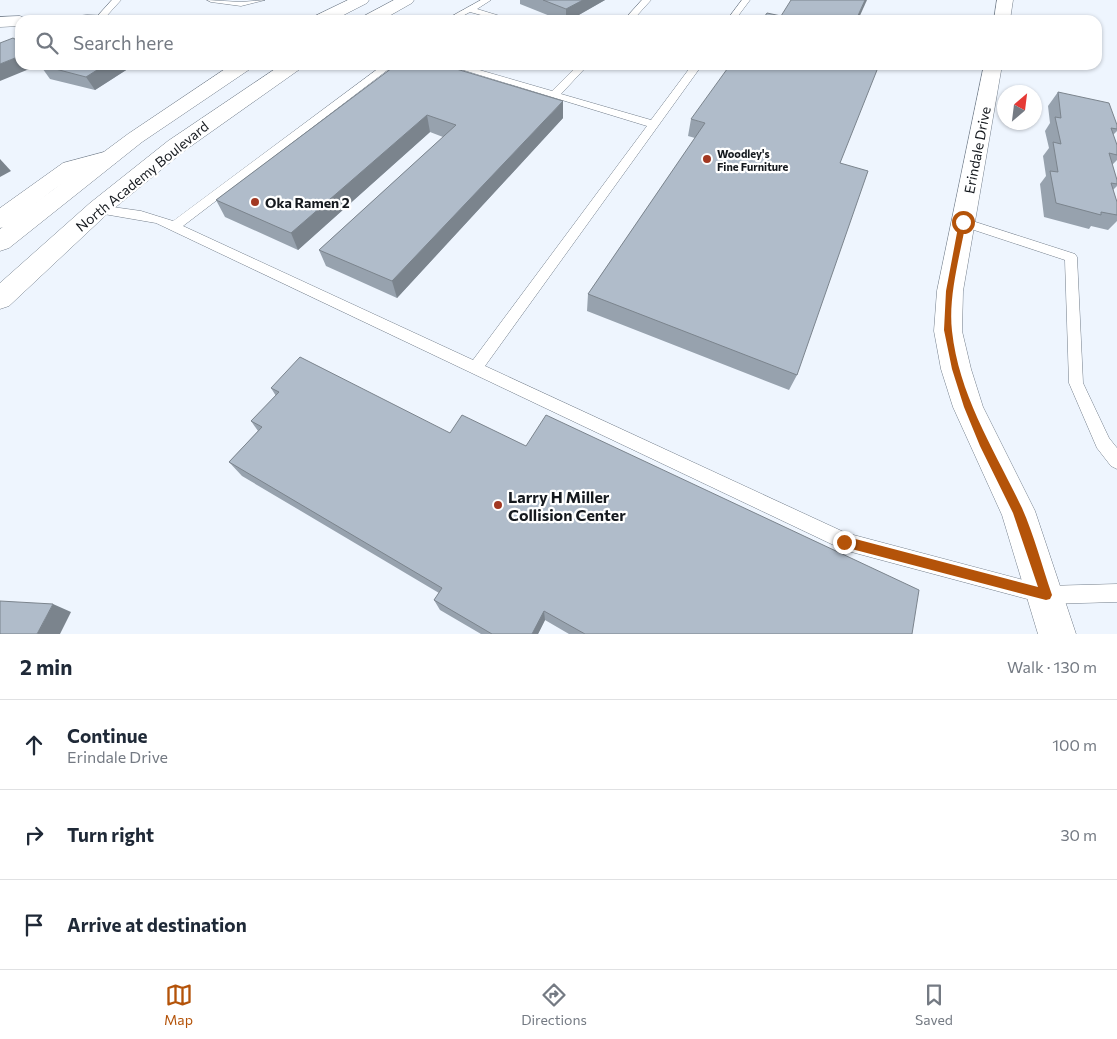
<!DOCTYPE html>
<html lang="en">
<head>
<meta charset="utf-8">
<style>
  :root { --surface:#fff; --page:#f6f6f7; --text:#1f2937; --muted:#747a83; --line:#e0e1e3; --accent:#b45309 }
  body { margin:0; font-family:Commissioner,sans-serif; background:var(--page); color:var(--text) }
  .compass { position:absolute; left:997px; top:85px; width:45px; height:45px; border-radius:50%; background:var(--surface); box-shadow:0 1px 4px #0004; rotate:28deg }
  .stop { position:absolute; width:15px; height:15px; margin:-11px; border:4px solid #b45309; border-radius:50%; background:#fff }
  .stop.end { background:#b45309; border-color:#fff; box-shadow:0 1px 5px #0008 }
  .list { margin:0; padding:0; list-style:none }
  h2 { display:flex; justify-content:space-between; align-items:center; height:65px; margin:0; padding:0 20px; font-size:21px }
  h2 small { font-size:16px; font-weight:400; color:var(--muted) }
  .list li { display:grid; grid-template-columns:32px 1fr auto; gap:15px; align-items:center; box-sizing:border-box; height:90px; padding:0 20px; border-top:1px solid var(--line) }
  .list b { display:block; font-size:19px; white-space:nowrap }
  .list p { margin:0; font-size:16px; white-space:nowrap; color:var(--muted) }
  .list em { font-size:16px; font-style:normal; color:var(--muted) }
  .icon { flex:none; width:28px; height:28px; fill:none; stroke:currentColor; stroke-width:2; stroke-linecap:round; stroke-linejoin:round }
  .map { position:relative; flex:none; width:1117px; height:634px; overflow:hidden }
  .search { position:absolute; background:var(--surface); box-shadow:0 1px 4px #0004; left:15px; right:15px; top:15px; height:55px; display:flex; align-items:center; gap:12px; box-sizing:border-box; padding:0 18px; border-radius:15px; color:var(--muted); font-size:19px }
  .sheet { height:335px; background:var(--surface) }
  nav { display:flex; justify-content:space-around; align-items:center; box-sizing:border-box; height:70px; border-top:1px solid var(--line); background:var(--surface); font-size:14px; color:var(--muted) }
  nav a { display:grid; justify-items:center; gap:2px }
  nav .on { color:var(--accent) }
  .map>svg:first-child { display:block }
</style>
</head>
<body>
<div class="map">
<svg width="1117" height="634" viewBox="0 0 1117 634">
  <rect width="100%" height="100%" fill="#eef5fe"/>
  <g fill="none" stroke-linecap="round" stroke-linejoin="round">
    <!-- lane casing -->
    <g stroke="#747f8c" stroke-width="1">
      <g id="lane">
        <polygon points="112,0 121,0 103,20 94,20"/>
        <polygon points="207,0 241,2 265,0 241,6 211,2"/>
        <polygon points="481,0 491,0 477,9 513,20 499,20 470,12 455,20 445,20"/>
        <polygon points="642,0 651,0 633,20 624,20"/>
        <polygon points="742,0 750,0 735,20 727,20"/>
        <polygon points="383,65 394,65 183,226 473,360 647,126 447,65 462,65 552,91 578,65 588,65 561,94 651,120 692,65 702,65 485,366 846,533 1046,586 1117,584 1117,602 1046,604 844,550 156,223 98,213 92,209 98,205 141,211 173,221"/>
        <polygon points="963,218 1075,254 1077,257 1083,383 1109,438 1117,448 1117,469 1111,466 1097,448 1069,383 1065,260 959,225 957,222"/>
      </g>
    </g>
    <!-- street casing -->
    <g stroke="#747f8c" stroke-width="1">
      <g id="street">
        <polygon points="997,0 1013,0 1010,20 994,20"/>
        <polygon points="87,15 114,16 116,20 79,20 81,16"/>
        <polygon points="20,16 28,20 20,20 20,26 0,27 0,17"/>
        <polygon points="984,65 1002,65 963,291 962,331 971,369 983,407 1035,511 1076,634 1038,634 1002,515 953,407 941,369 934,331 937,291"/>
        <polygon points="108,151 116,153 119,158 116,163 79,173 53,190 8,226 0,228 0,208 63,163"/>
      </g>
    </g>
    <!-- highway casing -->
    <g stroke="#747f8c" stroke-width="1">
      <g id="highway">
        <polygon points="348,0 369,0 367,3 334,20 313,20 315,16"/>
        <polygon points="394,0 414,0 412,3 382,20 362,20 364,16"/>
        <polygon points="231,65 252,65 250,69 142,142 9,248 0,251 0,229 128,134"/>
        <polygon points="281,65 302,65 300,69 184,151 106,215 9,306 0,309 0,283 90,203 168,141"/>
      </g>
    </g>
    <!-- lane -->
    <use href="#lane" fill="#fff" fill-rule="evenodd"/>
    <!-- street -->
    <use href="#street" fill="#fff" fill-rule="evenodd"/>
    <!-- highway -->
    <use href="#highway" fill="#fff" fill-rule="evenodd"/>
  </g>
  <!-- wall -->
  <g fill="#97a2ae">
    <polygon points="520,0 605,0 570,20 560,20 520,4"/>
    <polygon points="40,65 134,65 95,90 50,79"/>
    <polygon points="396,65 563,118 397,298 326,266 319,250 443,137 430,132 298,250 225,217 216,200"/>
    <polygon points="1058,92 1117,125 1117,131 1113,135 1117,145 1117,160 1112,165 1117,180 1117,186 1113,190 1117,202 1117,221 1108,230 1091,226 1089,229 1044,217 1040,184 1046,176 1043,156 1049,148 1045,131 1050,123 1048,106"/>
    <polygon points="691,119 840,163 797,375 789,390 587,311 588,294 695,138 688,136"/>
    <polygon points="271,388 450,433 912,634 569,634 545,620 538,634 481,634 440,610 434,600 439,593 242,476 229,462 258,431 251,421 276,396"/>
  </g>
  <!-- shaded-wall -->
  <g fill="#7b848d">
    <polygon points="583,0 605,0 570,20 566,20 566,9"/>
    <polygon points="865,0 867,0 858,20 856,20"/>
    <polygon points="20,56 20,65 39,65 0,81 0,64"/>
    <polygon points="105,65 134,65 95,90 86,77"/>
    <polygon points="563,101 563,118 397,298 392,281"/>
    <polygon points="427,115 430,132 298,250 291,233"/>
    <polygon points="0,159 11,171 0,177"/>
    <polygon points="53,604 71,612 60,634 37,634"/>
    <polygon points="544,611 545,620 538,634 532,634"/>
  </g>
  <!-- building -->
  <g fill="#b0bcca" stroke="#7b848d">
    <polygon points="543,0 583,0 566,9"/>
    <polygon points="791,0 865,0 856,20 762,20 767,13 781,16"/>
    <polygon points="13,38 20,42 20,56 0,64 0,43"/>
    <polygon points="40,65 105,65 86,77"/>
    <polygon points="396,65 443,65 563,101 392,281 319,250 456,125 427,115 291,233 216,200"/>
    <polygon points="730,65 879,65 840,163 868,171 797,375 588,294 705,123 691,119"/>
    <polygon points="1058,92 1109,103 1117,125 1117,129 1111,128 1117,145 1117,155 1109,153 1117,180 1117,184 1111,183 1117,202 1117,215 1101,212 1101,215 1056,203 1050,171 1058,172 1053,142 1061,144 1055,117 1061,118"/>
    <polygon points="300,357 450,433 462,415 526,446 546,415 919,590 912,634 585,634 544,611 532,634 492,634 434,600 442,588 229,462 262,427 251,421 279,392 271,388"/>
    <polygon points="0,601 53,604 37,634 0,634"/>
  </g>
  <!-- route -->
  <path fill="#b45309" d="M963,219L966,222C960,255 948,297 952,331C959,396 995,451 1022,508C1034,535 1042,566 1052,595L1050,599L1046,600L844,547L840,545L839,542L840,538L844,536L1038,587L1013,513L980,446L964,407L952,369L944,330L946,291L959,222Z"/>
  <!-- markers -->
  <g fill="#a23822" stroke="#fff" stroke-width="2">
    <circle cx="707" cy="159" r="5"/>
    <circle cx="255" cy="202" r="5"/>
    <circle cx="498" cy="505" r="5"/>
  </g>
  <g text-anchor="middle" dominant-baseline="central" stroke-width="4.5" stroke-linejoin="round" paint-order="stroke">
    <!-- far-poi labels -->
    <g font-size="11" font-weight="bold" fill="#15191e" stroke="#fff" text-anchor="start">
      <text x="717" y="153">Woodley's<tspan x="717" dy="13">Fine Furniture</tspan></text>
    </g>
    <!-- street labels -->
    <g font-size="14" fill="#15191e" stroke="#fff">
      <text transform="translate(977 150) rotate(-79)">Erindale Drive</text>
      <text transform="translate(142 176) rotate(-39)">North Academy Boulevard</text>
    </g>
    <!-- poi labels -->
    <g font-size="14" font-weight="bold" fill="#15191e" stroke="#fff" text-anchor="start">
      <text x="265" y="202">Oka Ramen 2</text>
    </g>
    <!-- near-poi labels -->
    <g font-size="16" font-weight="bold" fill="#15191e" stroke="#fff" text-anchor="start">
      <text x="508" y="496">Larry H Miller<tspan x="508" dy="18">Collision Center</tspan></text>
    </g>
  </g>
</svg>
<svg class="compass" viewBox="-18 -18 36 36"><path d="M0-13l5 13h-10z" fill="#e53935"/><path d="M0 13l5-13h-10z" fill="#747a83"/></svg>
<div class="stop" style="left:963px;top:222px"></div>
<div class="stop end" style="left:844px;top:542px"></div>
<div class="search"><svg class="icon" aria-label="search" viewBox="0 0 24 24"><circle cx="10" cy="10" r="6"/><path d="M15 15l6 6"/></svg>Search here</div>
</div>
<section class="sheet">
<h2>2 min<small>Walk · 130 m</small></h2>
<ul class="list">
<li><svg class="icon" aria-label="ahead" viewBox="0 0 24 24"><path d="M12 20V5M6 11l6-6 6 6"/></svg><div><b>Continue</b><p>Erindale Drive</p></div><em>100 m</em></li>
<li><svg class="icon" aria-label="right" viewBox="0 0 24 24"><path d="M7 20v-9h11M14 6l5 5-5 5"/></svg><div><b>Turn right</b></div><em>30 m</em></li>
<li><svg class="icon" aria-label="arrive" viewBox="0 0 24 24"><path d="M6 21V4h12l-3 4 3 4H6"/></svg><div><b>Arrive at destination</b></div></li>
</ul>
</section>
<nav>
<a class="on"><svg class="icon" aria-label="map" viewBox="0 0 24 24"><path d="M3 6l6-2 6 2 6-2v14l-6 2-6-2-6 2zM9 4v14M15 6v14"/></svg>Map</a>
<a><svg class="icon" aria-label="directions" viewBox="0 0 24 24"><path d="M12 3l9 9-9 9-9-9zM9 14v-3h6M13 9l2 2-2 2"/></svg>Directions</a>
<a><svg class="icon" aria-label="saved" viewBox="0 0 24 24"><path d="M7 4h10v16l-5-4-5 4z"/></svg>Saved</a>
</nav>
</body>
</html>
